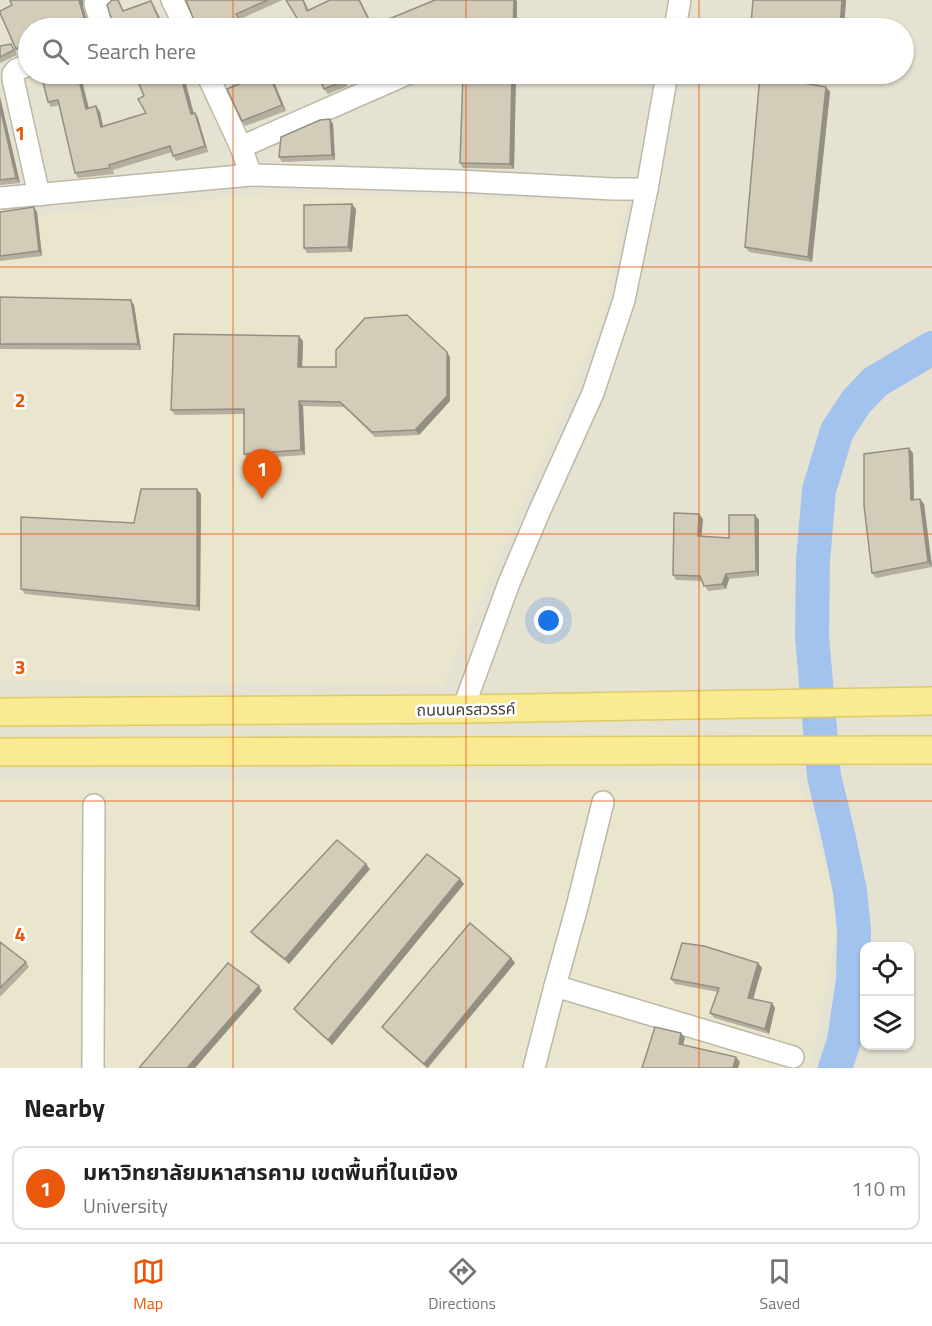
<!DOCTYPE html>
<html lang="en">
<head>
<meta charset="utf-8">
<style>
  :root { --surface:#fff; --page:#f6f6f6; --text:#222; --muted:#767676; --line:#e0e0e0; --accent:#ea580c }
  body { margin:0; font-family:"Titillium Web","Noto Sans Thai",sans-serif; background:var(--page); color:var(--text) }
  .controls { position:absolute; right:18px; bottom:18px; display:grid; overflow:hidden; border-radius:12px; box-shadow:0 2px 4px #0004 }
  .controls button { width:54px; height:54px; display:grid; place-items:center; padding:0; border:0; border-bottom:2px solid var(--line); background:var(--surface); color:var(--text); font:30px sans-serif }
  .you { position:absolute; left:549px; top:621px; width:21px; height:21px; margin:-15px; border:4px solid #fff; border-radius:50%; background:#1a73e8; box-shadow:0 0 0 9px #1a73e833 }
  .badge { display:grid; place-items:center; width:39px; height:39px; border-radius:50%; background:var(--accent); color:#fff; font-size:20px; font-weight:700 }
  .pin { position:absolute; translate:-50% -50px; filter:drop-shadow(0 2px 3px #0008) }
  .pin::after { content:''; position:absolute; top:32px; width:21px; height:18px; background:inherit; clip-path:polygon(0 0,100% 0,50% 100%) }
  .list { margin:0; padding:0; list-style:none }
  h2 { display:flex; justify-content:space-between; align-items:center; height:78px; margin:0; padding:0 24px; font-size:26px }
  h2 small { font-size:20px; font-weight:400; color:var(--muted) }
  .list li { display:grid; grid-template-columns:39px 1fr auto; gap:18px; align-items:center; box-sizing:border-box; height:84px; margin:0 12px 12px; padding:0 12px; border:2px solid var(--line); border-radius:12px }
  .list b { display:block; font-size:22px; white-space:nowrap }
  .list p { margin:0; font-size:20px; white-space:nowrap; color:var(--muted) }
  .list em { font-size:20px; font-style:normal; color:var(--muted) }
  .icon { flex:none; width:33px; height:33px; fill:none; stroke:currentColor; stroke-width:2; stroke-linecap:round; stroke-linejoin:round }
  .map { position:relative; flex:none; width:932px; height:1068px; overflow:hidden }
  .search { position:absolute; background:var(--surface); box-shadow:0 2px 4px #0004; left:18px; right:18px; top:18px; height:66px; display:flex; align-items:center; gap:15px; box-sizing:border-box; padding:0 21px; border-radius:33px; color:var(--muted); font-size:22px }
  .sheet { height:174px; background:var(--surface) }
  nav { display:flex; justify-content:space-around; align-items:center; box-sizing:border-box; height:84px; border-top:2px solid var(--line); background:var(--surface); font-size:16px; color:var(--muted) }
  nav a { display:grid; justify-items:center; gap:3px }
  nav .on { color:var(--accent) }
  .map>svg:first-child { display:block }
</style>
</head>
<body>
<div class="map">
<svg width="932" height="1068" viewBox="0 0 932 1068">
  <rect width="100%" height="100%" fill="#f1efe4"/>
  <!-- residential -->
  <path fill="#e5e2d2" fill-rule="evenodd" d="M0,0H932V1068H0ZM28,28H904V74H28ZM864,946H910V1046H864Z"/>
  <!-- education -->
  <g fill="#eae6ce">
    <polygon points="274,193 627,201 604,316 443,685 0,681 0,219"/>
    <polygon points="0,780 799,781 841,912 810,1068 0,1068"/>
  </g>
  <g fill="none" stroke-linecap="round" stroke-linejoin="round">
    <!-- river -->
    <polyline stroke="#a1c3ed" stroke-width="34" points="835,1068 844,1041 853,980 854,930 850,891 838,834 824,776 812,636 813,561 819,490 837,431 856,402 875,382 932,348"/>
    <!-- minor casing -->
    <g stroke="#bcb8a7" stroke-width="24">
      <g id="minor">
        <polyline points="172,0 186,28"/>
        <polyline points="103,28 95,4 104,0"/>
        <polyline points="675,28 680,0"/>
        <polyline points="28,65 16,70 13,74 13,79 39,195"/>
        <polyline points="241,147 407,74"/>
        <polyline points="251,175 459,181 613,189 647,189"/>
        <polyline points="0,198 251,175 241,147 207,74"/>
        <polyline points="463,709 509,583 540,510 593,393 624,300 647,189 667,74"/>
        <polyline points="555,986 793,1057"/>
        <polyline points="93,1068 94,805"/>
        <polyline points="534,1068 555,986 577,907 603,802"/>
      </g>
    </g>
    <!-- major casing -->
    <g stroke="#dfcb64" stroke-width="30">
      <g id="major">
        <polyline points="0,712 463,709 932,701"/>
        <polyline points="0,752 932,750"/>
      </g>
    </g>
    <!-- minor -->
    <use href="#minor" stroke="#fff" stroke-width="21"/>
    <!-- major -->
    <use href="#major" stroke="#faeb93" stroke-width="27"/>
  </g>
  <!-- wall -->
  <g fill="#b5af9f">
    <polygon points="12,0 83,0 83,7 88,23 76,28 28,28 28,50 20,54 16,49"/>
    <polygon points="186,0 283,0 240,19 243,25 235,28 197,28"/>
    <polygon points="286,0 304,0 309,10 373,25 435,0 516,0 517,1 517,28 303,28"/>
    <polygon points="753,0 846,0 844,28 754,28 751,24"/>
    <polygon points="0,46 15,49 17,55 0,63"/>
    <polygon points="41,74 115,74 83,85 89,108 96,106 100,112 103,126 146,113 186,84 194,114 195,113 198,118 208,152 176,161 173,156 172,152 113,170 114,174 78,178 75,173 59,105 51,107 48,102"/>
    <polygon points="269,74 272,77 286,111 245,126 242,121"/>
    <polygon points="318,74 365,74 346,84 348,86 328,94 324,89"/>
    <polygon points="463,74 516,74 514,169 463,168 460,163"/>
    <polygon points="826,87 830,92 812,262 749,252 745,247"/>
    <polygon points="0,97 20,183 0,185"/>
    <polygon points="330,119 333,124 335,160 282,162 279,157"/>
    <polygon points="356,209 352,252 307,253 304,248"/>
    <polygon points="0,212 37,212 42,256 0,261"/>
    <polygon points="0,297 134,305 141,350 0,349"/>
    <polygon points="303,341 302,367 336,367 450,357 450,401 419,435 375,437 344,407 303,406 305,455 247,459 244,454 244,414 175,415 171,410"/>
    <polygon points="913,453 914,499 920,499 924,504 932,567 876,578 872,573"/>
    <polygon points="201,494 200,611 25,594 21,589 134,523"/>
    <polygon points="755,515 759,520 759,576 729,579 726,589 708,591 702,581 676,580 673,575 703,519 701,537 729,538"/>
    <polygon points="370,869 289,964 255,937 251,932"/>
    <polygon points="460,879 464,884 332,1045 298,1014 294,1009"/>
    <polygon points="0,942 26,962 29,967 0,997"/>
    <polygon points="511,958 515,963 428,1068 427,1068 386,1032 382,1027"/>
    <polygon points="758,963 762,968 753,999 772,1003 775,1008 769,1034 714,1018 710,1013 718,992 675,984 671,979"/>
  </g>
  <!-- shaded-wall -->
  <g fill="#938f82">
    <polygon points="79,0 83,0 83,7 88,23 84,18"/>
    <polygon points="359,0 360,0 374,28 372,26"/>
    <polygon points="514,0 516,0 517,1 517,28 513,28"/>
    <polygon points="842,0 846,0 844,28 840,28"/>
    <polygon points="151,1 154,6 165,28 163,28"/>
    <polygon points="180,74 182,74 186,84 195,119 191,114"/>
    <polygon points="269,74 272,77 286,111 282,105"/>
    <polygon points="512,74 516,74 514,169 510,164"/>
    <polygon points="79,80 83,85 90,114 86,109"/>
    <polygon points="826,87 830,92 812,262 808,257"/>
    <polygon points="0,97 20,183 16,178 0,107"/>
    <polygon points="96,106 100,112 104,132 101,127"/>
    <polygon points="195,113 198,118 208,152 205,146"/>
    <polygon points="330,119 333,124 335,160 332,155"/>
    <polygon points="352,204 356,209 352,252 348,247"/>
    <polygon points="34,207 37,212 42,256 39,251"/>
    <polygon points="131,300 134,305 141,350 138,344"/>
    <polygon points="299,336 303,341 302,372 298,367"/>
    <polygon points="447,352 450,357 450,401 419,435 415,430"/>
    <polygon points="299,401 303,406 305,455 301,450"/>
    <polygon points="909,448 913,453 914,505 911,500"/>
    <polygon points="197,489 201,494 200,611 197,606"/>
    <polygon points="920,499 924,504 932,567 928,562"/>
    <polygon points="699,514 703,519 701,541 698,536"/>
    <polygon points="755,515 759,520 759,576 756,571"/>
    <polygon points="726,574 729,579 726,589 722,584"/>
    <polygon points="366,864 370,869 289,964 285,959"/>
    <polygon points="460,879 464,884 332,1045 328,1040"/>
    <polygon points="511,958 515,963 427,1068 424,1064"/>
    <polygon points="758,963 762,968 752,1003 748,998"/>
    <polygon points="259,986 262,991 195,1068 187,1068"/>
    <polygon points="772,1003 775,1008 769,1034 765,1029"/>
    <polygon points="681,1033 685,1038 682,1049 679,1044"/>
    <polygon points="736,1057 740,1062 738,1068 733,1068"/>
  </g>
  <!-- building -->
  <g fill="#d2ccb9" stroke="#938f82" stroke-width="1.5">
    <polygon points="12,0 79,0 84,18 61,28 28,28 28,43 16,49 0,13 0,11 12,5 10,1"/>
    <polygon points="112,0 118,0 123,11 151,1 163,28 114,28 107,5"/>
    <polygon points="186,0 268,0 236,14 240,20 219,28 197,28"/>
    <polygon points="286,0 303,0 307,11 330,0 359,0 372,26 435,0 514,0 513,28 465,28 465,23 458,28 303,28"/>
    <polygon points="753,0 842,0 840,28 751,24"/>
    <polygon points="11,44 14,50 0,57 0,46"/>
    <polygon points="41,74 97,74 79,80 86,109 96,106 101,127 146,113 138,99 144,96 135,74 180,74 191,114 195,113 205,146 173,156 170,146 109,165 110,168 75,173 58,100 48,102"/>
    <polygon points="264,74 269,74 282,105 242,121 227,89"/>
    <polygon points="318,74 352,74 343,79 344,81 324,89"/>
    <polygon points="463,74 512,74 510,164 460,163"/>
    <polygon points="760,75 826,87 808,257 745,247"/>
    <polygon points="0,107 16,178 0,180"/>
    <polygon points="330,119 332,155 279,157 281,137 320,120"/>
    <polygon points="352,204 348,247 304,248 304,205"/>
    <polygon points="34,207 39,251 0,256 0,212"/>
    <polygon points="0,297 131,300 138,344 0,344"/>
    <polygon points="407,315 447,352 447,396 415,430 372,432 340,402 299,401 301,450 244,454 244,409 171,410 174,334 299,336 298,367 336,367 336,350 365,318"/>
    <polygon points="909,448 911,500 920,499 928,562 872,573 864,505 864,454"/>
    <polygon points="141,489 197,489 197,606 21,589 21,517 134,523"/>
    <polygon points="674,513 699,514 698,536 729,538 729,515 755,515 756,571 726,574 722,584 704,586 700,576 673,575"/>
    <polygon points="337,840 366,864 285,959 251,932"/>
    <polygon points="427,854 460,879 328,1040 294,1009"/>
    <polygon points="470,923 511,958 424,1064 382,1027"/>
    <polygon points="0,942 26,962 0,988"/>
    <polygon points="682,943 704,946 758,963 748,998 772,1003 765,1029 710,1013 719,988 671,979"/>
    <polygon points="228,963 259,986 187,1068 139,1068"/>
    <polygon points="655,1027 681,1033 679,1044 736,1057 733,1068 642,1068"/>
  </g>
  <!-- grid -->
  <path fill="none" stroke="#e8590c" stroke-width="1.5" stroke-opacity="0.55" d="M233,0V28M466,0V28M699,0V28M233,74V1068M466,74V1068M699,74V1068M0,267H932M0,534H932M0,801H932"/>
  <g text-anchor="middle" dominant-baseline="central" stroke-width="5" stroke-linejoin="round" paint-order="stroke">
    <!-- street labels -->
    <g font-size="16" fill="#433f34" stroke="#fff">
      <text transform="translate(466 709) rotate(-1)">ถนนนครสวรรค์</text>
    </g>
  </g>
  <g font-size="20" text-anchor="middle" font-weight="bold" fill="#e8590c" stroke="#fff" stroke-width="5" stroke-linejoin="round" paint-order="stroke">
    <text x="20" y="140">1</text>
    <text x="20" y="407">2</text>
    <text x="20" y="674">3</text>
    <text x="20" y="941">4</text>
  </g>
</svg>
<div class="controls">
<button><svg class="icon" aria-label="locate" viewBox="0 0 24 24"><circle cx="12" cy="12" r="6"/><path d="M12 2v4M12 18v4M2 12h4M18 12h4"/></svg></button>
<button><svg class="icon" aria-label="layers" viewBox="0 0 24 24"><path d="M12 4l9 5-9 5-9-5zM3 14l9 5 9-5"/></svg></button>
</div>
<div class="you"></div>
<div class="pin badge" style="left:262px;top:499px">1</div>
<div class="search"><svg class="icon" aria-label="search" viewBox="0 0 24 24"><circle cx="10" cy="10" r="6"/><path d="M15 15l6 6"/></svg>Search here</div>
</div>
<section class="sheet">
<h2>Nearby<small></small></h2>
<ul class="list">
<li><span class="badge">1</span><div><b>มหาวิทยาลัยมหาสารคาม เขตพื้นที่ในเมือง</b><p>University</p></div><em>110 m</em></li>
</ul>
</section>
<nav>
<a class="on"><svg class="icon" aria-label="map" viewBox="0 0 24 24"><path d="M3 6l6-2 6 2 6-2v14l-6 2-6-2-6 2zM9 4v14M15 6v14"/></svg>Map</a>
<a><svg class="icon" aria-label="directions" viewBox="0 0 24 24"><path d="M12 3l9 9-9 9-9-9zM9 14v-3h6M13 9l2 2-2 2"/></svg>Directions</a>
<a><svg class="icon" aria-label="saved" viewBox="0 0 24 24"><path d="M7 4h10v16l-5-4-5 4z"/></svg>Saved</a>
</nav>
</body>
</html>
